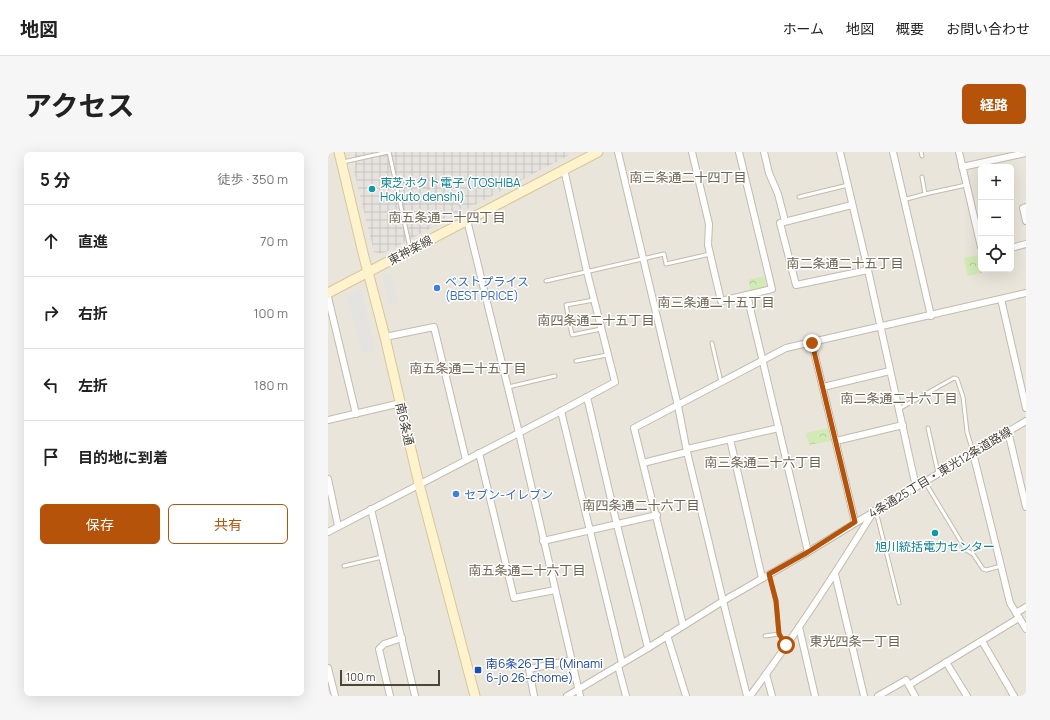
<!DOCTYPE html>
<html lang="ja">
<head>
<meta charset="utf-8">
<style>
  :root { --surface:#fff; --page:#f6f6f6; --text:#222; --muted:#767676; --line:#e0e0e0; --accent:#b45309 }
  body { margin:0; font-family:Manrope,"Noto Sans JP",sans-serif; background:var(--page); color:var(--text) }
  .controls { position:absolute; right:12px; top:12px; display:grid; overflow:hidden; border-radius:6px; box-shadow:0 4px 16px #0002 }
  .controls button { width:36px; height:36px; display:grid; place-items:center; padding:0; border:0; border-bottom:1px solid var(--line); background:var(--surface); color:var(--text); font:20px sans-serif }
  .scale { position:absolute; left:12px; bottom:10px; width:100px; box-sizing:border-box; padding-left:4px; border:2px solid #4b4439; border-top:0; font-size:11px; line-height:14px; white-space:nowrap; color:#4b4439; -webkit-text-stroke:3px #fff; paint-order:stroke }
  .stop { position:absolute; width:12px; height:12px; margin:-9px; border:3px solid #b45309; border-radius:50%; background:#fff }
  .stop.end { background:#b45309; border-color:#fff; box-shadow:0 1px 4px #0008 }
  .list { margin:0; padding:0; list-style:none }
  h2 { display:flex; justify-content:space-between; align-items:center; height:52px; margin:0; padding:0 16px; font-size:17px }
  h2 small { font-size:13px; font-weight:400; color:var(--muted) }
  .list li { display:grid; grid-template-columns:26px 1fr auto; gap:12px; align-items:center; box-sizing:border-box; height:72px; padding:0 16px; border-top:1px solid var(--line) }
  .list b { display:block; font-size:15px; white-space:nowrap }
  .list em { font-size:13px; font-style:normal; color:var(--muted) }
  .actions { display:flex; gap:8px; padding:12px 16px }
  .actions a { flex:1; padding:9px 0; border:1px solid var(--accent); border-radius:6px; text-align:center; font-size:14px; color:var(--accent) }
  .actions .main { background:var(--accent); color:#fff }
  .icon { flex:none; width:22px; height:22px; fill:none; stroke:currentColor; stroke-width:2; stroke-linecap:round; stroke-linejoin:round }
  .map { position:relative; flex:none; width:698px; height:544px; overflow:hidden; border-radius:6px }
  header { display:flex; align-items:center; gap:24px; box-sizing:border-box; height:56px; padding:0 20px; background:var(--surface); border-bottom:1px solid var(--line) }
  header strong { font-size:19px }
  nav { display:flex; gap:22px; margin-inline-start:auto; font-size:14px }
  .intro { display:flex; align-items:center; justify-content:space-between; box-sizing:border-box; height:96px; padding:0 24px }
  h1 { margin:0; font-size:28px }
  .button { padding:10px 18px; border-radius:6px; background:var(--accent); color:#fff; font-size:14px; font-weight:700 }
  main { display:flex; gap:24px; padding:0 24px }
  aside { flex:1; background:var(--surface); border-radius:6px; box-shadow:0 4px 16px #0002 }
  .map>svg:first-child { display:block }
</style>
</head>
<body>
<header>
<strong>地図</strong>
<nav><a>ホーム</a><a>地図</a><a>概要</a><a>お問い合わせ</a></nav>
</header>
<div class="intro"><h1>アクセス</h1><a class="button">経路</a></div>
<main>
<aside>
<h2>5 分<small>徒歩 · 350 m</small></h2>
<ul class="list">
<li><svg class="icon" aria-label="ahead" viewBox="0 0 24 24"><path d="M12 20V5M6 11l6-6 6 6"/></svg><div><b>直進</b></div><em>70 m</em></li>
<li><svg class="icon" aria-label="right" viewBox="0 0 24 24"><path d="M7 20v-9h11M14 6l5 5-5 5"/></svg><div><b>右折</b></div><em>100 m</em></li>
<li><svg class="icon" aria-label="left" viewBox="0 0 24 24"><path d="M17 20v-9H6M10 6l-5 5 5 5"/></svg><div><b>左折</b></div><em>180 m</em></li>
<li><svg class="icon" aria-label="arrive" viewBox="0 0 24 24"><path d="M6 21V4h12l-3 4 3 4H6"/></svg><div><b>目的地に到着</b></div></li>
</ul>
<div class="actions"><a class="main">保存</a><a>共有</a></div>
</aside>
<div class="map">
<svg width="698" height="544" viewBox="0 0 698 544">
  <defs>
    <pattern id="industrial-grid" width="8" height="8" patternUnits="userSpaceOnUse"><rect width="8" height="8" fill="#e6e2dd"/><path d="M0 4h8M4 0v8" fill="none" stroke="#c7c3be"/></pattern>
    <pattern id="park-crowns" width="20" height="18" patternUnits="userSpaceOnUse"><rect width="20" height="18" fill="#d2eab5"/><path d="M2 6a3 3 0 1 1 6 0M12 15a3 3 0 1 1 6 0" fill="none" stroke="#b6ca9c"/></pattern>
  </defs>
  <rect width="100%" height="100%" fill="#f6f3ec"/>
  <!-- residential -->
  <path fill="#eae5da" fill-rule="evenodd" d="M0,0H698V544H0ZM653,15H683V117H653Z"/>
  <!-- industrial -->
  <polygon fill="url(#industrial-grid)" points="26,0 241,0 241,3 54,102 46,100 26,18 28,7"/>
  <!-- park -->
  <g fill="url(#park-crowns)">
    <polygon points="649,103 654,121 640,124 636,106"/>
    <polygon points="436,124 438,133 434,137 423,139 420,128"/>
    <polygon points="500,276 503,289 481,293 478,281"/>
  </g>
  <!-- parking -->
  <g fill="#e5e3e0">
    <polygon points="63,120 70,151 61,153 55,127 56,124"/>
    <polygon points="30,137 33,138 47,198 34,201 19,143"/>
  </g>
  <g fill="none" stroke-linecap="round" stroke-linejoin="round">
    <!-- lane casing -->
    <g stroke="#c2bbae" stroke-width="5">
      <g id="lane">
        <polyline points="61,0 82,96"/>
        <polyline points="593,0 594,4"/>
        <polyline points="15,10 60,0"/>
        <polyline points="594,25 597,42 638,33"/>
        <polyline points="471,45 520,33"/>
        <polyline points="575,48 597,42"/>
        <polyline points="218,129 336,102 338,112 382,102"/>
        <polyline points="266,148 238,153 244,183 273,177"/>
        <polyline points="384,191 393,230"/>
        <polyline points="248,209 279,203"/>
        <polyline points="180,235 227,224"/>
        <polyline points="571,257 626,226 629,227 635,245 639,280 645,300"/>
        <polyline points="600,276 610,321"/>
        <polyline points="597,330 638,398 645,402 655,417 658,418 673,414"/>
        <polyline points="547,359 550,367 571,451"/>
        <polyline points="16,414 54,405"/>
        <polyline points="441,422 448,449 451,482 458,493"/>
        <polyline points="437,484 451,482"/>
      </g>
    </g>
    <!-- street casing -->
    <g stroke="#c2bbae" stroke-width="8">
      <g id="street">
        <polyline points="290,0 350,254 359,300 395,449 419,544"/>
        <polyline points="364,0 381,72 380,93 393,149 444,137 411,0"/>
        <polyline points="436,0 441,21 450,42 457,69"/>
        <polyline points="512,0 540,118 588,335"/>
        <polyline points="565,0 603,164"/>
        <polyline points="631,0 653,95"/>
        <polyline points="634,15 698,1"/>
        <polyline points="524,53 452,71 468,133 540,118"/>
        <polyline points="698,55 695,56 698,69"/>
        <polyline points="139,68 191,281 252,544"/>
        <polyline points="683,96 698,92"/>
        <polyline points="419,143 480,400"/>
        <polyline points="0,145 28,262"/>
        <polyline points="673,147 698,256"/>
        <polyline points="57,185 106,175 138,308"/>
        <polyline points="484,191 527,370"/>
        <polyline points="495,235 562,219"/>
        <polyline points="259,245 289,373 320,496"/>
        <polyline points="233,259 294,511"/>
        <polyline points="0,268 73,251"/>
        <polyline points="680,279 698,355"/>
        <polyline points="402,287 434,426"/>
        <polyline points="508,289 575,273"/>
        <polyline points="359,297 451,276"/>
        <polyline points="151,301 186,446 227,438"/>
        <polyline points="645,301 673,414 682,451 698,477"/>
        <polyline points="315,311 359,300"/>
        <polyline points="0,327 10,374"/>
        <polyline points="43,357 87,544"/>
        <polyline points="0,380 233,259 287,230 259,120 236,17"/>
        <polyline points="215,389 329,363"/>
        <polyline points="507,422 536,544"/>
        <polyline points="688,461 698,455"/>
        <polyline points="355,473 306,276 458,196 698,141"/>
        <polyline points="471,475 487,544"/>
        <polyline points="339,483 358,544"/>
        <polyline points="654,489 686,544"/>
        <polyline points="618,510 639,544"/>
        <polyline points="290,514 298,544"/>
        <polyline points="0,516 7,544"/>
        <polyline points="438,522 444,544"/>
        <polyline points="581,533 691,466"/>
        <polyline points="62,544 51,497 56,492 74,486"/>
        <polyline points="206,544 201,517 244,508"/>
        <polyline points="239,544 320,496 395,449 480,400 547,359 588,335 698,269"/>
        <path d="M422,544C466,485 507,422 546,359"/>
        <polyline points="550,544 578,528 587,544"/>
      </g>
    </g>
    <!-- secondary casing -->
    <g stroke="#d6c79b" stroke-width="11">
      <g id="secondary">
        <polyline points="11,0 36,105 40,120 57,185 91,332 147,544"/>
        <polyline points="0,141 270,0"/>
      </g>
    </g>
    <!-- lane -->
    <use href="#lane" stroke="#fff" stroke-width="3"/>
    <!-- street -->
    <use href="#street" stroke="#fff" stroke-width="6"/>
    <!-- secondary -->
    <use href="#secondary" stroke="#fff3cd" stroke-width="9"/>
  </g>
  <g fill="none" stroke-linecap="round" stroke-linejoin="round">
    <!-- route -->
    <polyline stroke="#b45309" stroke-width="5" points="458,493 451,482 448,449 441,422 480,400 527,370 484,191"/>
  </g>
  <!-- markers -->
  <g fill="#0f9aa8" stroke="#fff" stroke-width="1.5">
    <circle cx="44" cy="37" r="4"/>
    <circle cx="607" cy="381" r="4"/>
  </g>
  <g fill="#3f7fe0" stroke="#fff" stroke-width="1.5">
    <circle cx="109" cy="136" r="4"/>
    <circle cx="128" cy="342" r="4"/>
  </g>
  <rect fill="#1a4fb4" stroke="#fff" stroke-width="1.5" x="146" y="514" width="8" height="8" rx="2"/>
  <g text-anchor="middle" dominant-baseline="central" stroke-width="3" stroke-linejoin="round" paint-order="stroke">
    <!-- culture labels -->
    <g font-size="12" fill="#0d838f" stroke="#fff" text-anchor="start">
      <text x="52" y="30">東芝ホクト電子 (TOSHIBA<tspan x="52" dy="14">Hokuto denshi)</tspan></text>
      <text x="607" y="394" text-anchor="middle">旭川統括電力センター</text>
    </g>
    <!-- street labels -->
    <g font-size="12" fill="#4b4439" stroke="#fff">
      <text transform="translate(82 98) rotate(-28)">東神楽線</text>
      <text transform="translate(77 272) rotate(77)">南6条通</text>
      <text transform="translate(612 320) rotate(-31)">4条通25丁目・東光12条道路線</text>
    </g>
    <!-- shop labels -->
    <g font-size="12" fill="#366cbe" stroke="#fff" text-anchor="start">
      <text x="117" y="129">ベストプライス<tspan x="117" dy="14">(BEST PRICE)</tspan></text>
      <text x="136" y="342">セブン-イレブン</text>
    </g>
    <!-- transit labels -->
    <g font-size="12" fill="#164399" stroke="#fff" text-anchor="start">
      <text x="158" y="511">南6条26丁目 (Minami<tspan x="158" dy="14">6-jo 26-chome)</tspan></text>
    </g>
    <!-- neighbourhood labels -->
    <g font-size="13" fill="#6e6250" stroke="#fff">
      <text x="360" y="25">南三条通二十四丁目</text>
      <text x="119" y="65">南五条通二十四丁目</text>
      <text x="517" y="111">南二条通二十五丁目</text>
      <text x="388" y="150">南三条通二十五丁目</text>
      <text x="268" y="168">南四条通二十五丁目</text>
      <text x="140" y="216">南五条通二十五丁目</text>
      <text x="571" y="246">南二条通二十六丁目</text>
      <text x="435" y="310">南三条通二十六丁目</text>
      <text x="313" y="353">南四条通二十六丁目</text>
      <text x="199" y="418">南五条通二十六丁目</text>
      <text x="527" y="489">東光四条一丁目</text>
    </g>
  </g>
</svg>
<div class="controls">
<button>+</button>
<button>−</button>
<button><svg class="icon" aria-label="locate" viewBox="0 0 24 24"><circle cx="12" cy="12" r="6"/><path d="M12 2v4M12 18v4M2 12h4M18 12h4"/></svg></button>
</div>
<div class="scale">100 m</div>
<div class="stop" style="left:458px;top:493px"></div>
<div class="stop end" style="left:484px;top:191px"></div>
</div>
</main>
</body>
</html>
